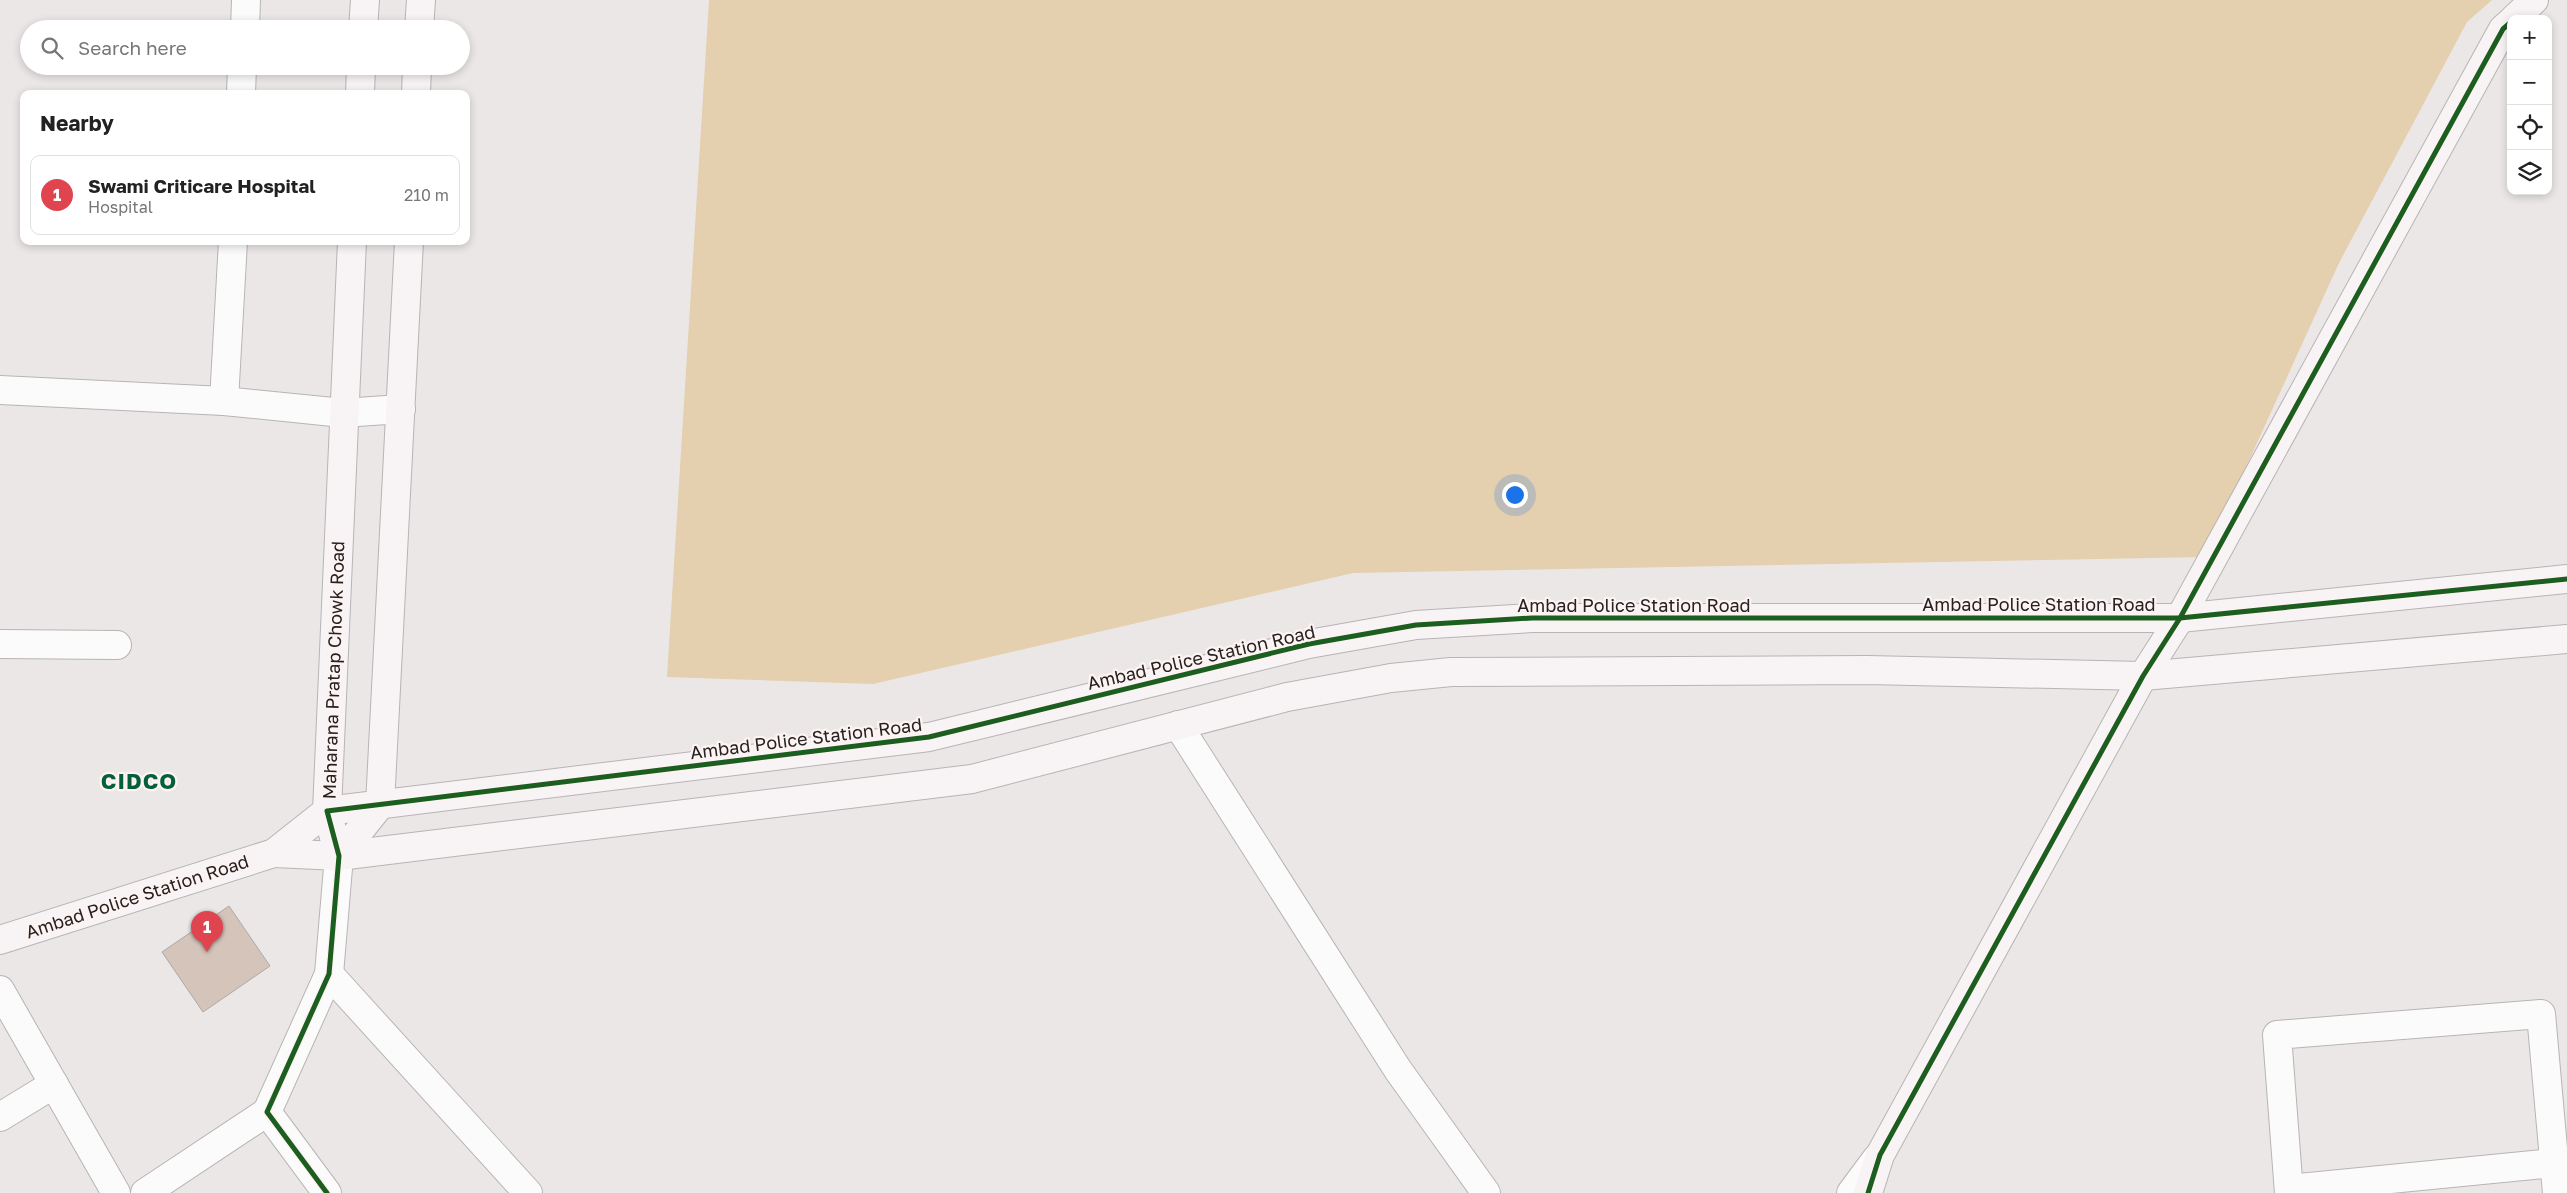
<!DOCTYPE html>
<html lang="en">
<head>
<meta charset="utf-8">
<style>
  :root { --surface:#fff; --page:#f6f6f6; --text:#222; --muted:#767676; --line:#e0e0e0; --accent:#7c3aed }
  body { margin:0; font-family:"Golos Text",sans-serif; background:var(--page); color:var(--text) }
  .controls { position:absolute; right:15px; top:15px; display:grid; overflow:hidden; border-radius:10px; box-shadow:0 2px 8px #0003 }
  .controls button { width:45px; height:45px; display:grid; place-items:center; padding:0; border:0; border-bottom:1px solid var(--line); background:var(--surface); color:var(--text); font:25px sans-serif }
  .you { position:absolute; left:1514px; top:494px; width:18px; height:18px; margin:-12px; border:4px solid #fff; border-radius:50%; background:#1a73e8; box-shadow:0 0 0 8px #1a73e833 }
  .badge { display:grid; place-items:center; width:32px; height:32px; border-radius:50%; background:var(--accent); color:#fff; font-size:16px; font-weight:700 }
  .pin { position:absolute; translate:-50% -41px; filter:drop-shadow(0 1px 2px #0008) }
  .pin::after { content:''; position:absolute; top:26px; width:18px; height:15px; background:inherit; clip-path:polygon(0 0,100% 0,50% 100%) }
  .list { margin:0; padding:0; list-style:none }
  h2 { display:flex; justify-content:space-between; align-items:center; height:65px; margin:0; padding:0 20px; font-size:21px }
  h2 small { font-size:16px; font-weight:400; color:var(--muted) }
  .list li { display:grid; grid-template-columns:32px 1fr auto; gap:15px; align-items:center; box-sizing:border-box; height:80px; margin:0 10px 10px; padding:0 10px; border:1px solid var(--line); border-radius:10px }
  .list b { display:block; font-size:19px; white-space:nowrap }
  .list p { margin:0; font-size:16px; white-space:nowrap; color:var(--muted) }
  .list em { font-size:16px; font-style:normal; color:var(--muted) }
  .icon { flex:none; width:28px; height:28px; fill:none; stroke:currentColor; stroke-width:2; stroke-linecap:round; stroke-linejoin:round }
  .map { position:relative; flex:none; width:2567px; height:1193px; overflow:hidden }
  .search { position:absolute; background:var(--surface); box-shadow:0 2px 8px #0003; left:20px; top:20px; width:450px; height:55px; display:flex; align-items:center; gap:12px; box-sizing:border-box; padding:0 18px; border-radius:28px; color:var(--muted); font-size:19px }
  .panel { position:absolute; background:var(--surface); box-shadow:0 2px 8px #0003; left:20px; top:90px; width:450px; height:155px; border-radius:10px }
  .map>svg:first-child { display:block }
</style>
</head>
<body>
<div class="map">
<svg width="2567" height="1193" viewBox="0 0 2567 1193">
  <rect width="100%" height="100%" fill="#ece7e7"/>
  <!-- green -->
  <polygon fill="#e4cfaf" points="709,0 2492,0 2467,22 2339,263 2205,557 1353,573 873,684 667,677"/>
  <!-- building -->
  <polygon fill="#d5c4ba" stroke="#aca8a8" points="229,906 270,966 203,1012 162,952"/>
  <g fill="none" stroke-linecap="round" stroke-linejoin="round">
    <!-- street casing -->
    <g stroke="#b8b4b4" stroke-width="30">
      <g id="street">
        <polyline points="245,29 246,0"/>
        <polyline points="241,94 242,66"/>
        <polyline points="0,390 224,401 343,413 401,409"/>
        <polyline points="224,401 233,241"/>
        <polyline points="0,644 117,645"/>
        <polyline points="1178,725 1398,1070 1486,1193"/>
        <polyline points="329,974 528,1193"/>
        <polyline points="0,990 116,1193"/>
        <polyline points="0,1117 54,1084"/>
        <polyline points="2289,1189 2554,1163"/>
        <polyline points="145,1193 267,1112"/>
        <polyline points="327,1193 267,1112 329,974 339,856"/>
        <polyline points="1851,1193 1877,1158"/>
        <polyline points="2289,1193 2277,1035 2541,1014 2557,1193"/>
      </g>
    </g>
    <!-- secondary casing -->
    <g stroke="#b8b4b4" stroke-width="30">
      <g id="secondary">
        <polyline points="2514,19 2534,0"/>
        <polyline points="363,29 365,0"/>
        <polyline points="419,29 421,0"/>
        <polyline points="360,94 361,66"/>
        <polyline points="416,94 417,66"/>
        <polyline points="274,853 339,856 972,779 1287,697 1391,678 1451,672 1867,670 2143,676 2567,639"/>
        <polyline points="339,856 380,805 409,241"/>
        <polyline points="339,856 327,811 352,241"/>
        <polyline points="0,940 274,853 327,811 929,737 1309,644 1416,625 1532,618 2180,618 2567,579"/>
        <polyline points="1868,1193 1880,1155 2143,676 2180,618 2503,29 2511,22"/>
      </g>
    </g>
    <!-- street -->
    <use href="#street" stroke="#fcfbfb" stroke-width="28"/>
    <!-- secondary -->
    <use href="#secondary" stroke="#f8f3f5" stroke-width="28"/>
    <!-- cycleway casing -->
    <g stroke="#fdf3f2" stroke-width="8">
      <g id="cycleway">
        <polyline points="327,1193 267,1112 329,974 339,856 327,811 929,737 1309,644 1416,625 1532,618 2180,618 2567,579"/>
        <polyline points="1868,1193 1880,1155 2143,676 2180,618 2503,29 2511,22"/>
      </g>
    </g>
    <!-- cycleway -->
    <use href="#cycleway" stroke="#1b5e20" stroke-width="5"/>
  </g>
  <g text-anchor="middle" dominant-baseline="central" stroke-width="4.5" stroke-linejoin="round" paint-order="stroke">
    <!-- street labels -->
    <g font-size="18" fill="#252221" stroke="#fdf3f2">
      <text x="2039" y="604">Ambad Police Station Road</text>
      <text x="1634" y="605">Ambad Police Station Road</text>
      <text transform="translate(1201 657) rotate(-13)">Ambad Police Station Road</text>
      <text transform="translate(333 670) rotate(-88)">Maharana Pratap Chowk Road</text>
      <text transform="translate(806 738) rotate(-7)">Ambad Police Station Road</text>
      <text transform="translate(137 896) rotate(-18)">Ambad Police Station Road</text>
    </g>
    <!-- district labels -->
    <g font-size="22" font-weight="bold" letter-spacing="1" fill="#04603a" stroke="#fdf3f2">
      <text x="139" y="780">CIDCO</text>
    </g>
  </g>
</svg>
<div class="controls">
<button>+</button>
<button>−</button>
<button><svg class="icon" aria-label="locate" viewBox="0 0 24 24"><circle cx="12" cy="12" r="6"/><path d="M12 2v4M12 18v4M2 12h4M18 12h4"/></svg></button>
<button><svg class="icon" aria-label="layers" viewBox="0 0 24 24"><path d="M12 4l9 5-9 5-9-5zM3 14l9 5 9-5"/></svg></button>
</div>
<div class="you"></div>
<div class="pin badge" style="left:207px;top:952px;background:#e0444e">1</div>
<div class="search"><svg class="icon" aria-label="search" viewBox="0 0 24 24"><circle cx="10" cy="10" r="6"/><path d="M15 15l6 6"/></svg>Search here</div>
<section class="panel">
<h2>Nearby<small></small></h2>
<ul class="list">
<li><span class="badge" style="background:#e0444e">1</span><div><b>Swami Criticare Hospital</b><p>Hospital</p></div><em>210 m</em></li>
</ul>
</section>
</div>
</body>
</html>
